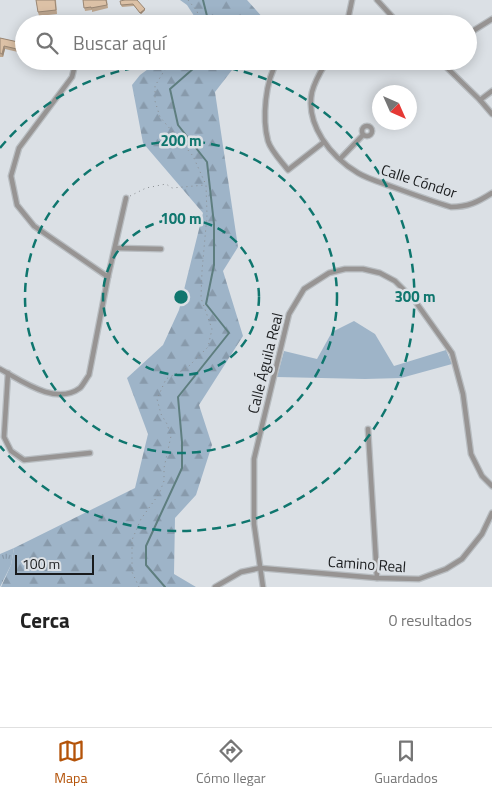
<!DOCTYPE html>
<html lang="es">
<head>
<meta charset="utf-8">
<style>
  :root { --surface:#fff; --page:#f6f6f6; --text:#222; --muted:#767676; --line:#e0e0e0; --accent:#b45309 }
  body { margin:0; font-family:"Titillium Web",sans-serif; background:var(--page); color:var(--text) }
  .compass { position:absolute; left:372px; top:85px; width:45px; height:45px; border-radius:50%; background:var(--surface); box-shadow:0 2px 12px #0003; rotate:135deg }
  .scale { position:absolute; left:15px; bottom:12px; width:79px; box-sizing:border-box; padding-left:5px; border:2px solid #191b1d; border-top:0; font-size:14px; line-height:18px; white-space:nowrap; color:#191b1d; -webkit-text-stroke:4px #dbe0e5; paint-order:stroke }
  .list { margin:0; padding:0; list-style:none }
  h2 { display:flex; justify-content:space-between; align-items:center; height:65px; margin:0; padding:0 20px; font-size:21px }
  h2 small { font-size:16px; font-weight:400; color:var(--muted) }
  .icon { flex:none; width:28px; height:28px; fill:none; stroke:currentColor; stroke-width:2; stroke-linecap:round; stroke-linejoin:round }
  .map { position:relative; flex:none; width:492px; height:587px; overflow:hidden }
  .search { position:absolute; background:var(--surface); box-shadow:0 2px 12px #0003; left:15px; right:15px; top:15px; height:55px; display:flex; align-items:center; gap:12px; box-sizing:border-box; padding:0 18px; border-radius:28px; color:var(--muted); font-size:19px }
  .sheet { height:140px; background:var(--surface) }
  nav { display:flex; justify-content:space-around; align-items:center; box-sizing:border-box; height:70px; border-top:1px solid var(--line); background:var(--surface); font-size:14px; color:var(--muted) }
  nav a { display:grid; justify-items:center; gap:2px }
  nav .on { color:var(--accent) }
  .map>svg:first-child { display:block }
</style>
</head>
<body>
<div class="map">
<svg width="492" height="587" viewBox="0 0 492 587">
  <defs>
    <pattern id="grass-tufts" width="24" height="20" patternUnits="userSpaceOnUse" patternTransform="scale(1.25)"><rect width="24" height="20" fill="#9eb4c8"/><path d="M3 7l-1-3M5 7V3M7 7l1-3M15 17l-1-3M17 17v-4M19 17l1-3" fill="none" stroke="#889aab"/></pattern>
    <pattern id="forest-firs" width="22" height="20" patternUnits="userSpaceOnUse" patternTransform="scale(1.25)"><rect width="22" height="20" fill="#9eb4c8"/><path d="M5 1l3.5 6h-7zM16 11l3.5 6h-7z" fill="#889aab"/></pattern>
  </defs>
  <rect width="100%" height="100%" fill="#dbe0e5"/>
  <!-- grass -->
  <polygon fill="url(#grass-tufts)" points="14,548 11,565 0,587 0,554"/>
  <!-- forest -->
  <g fill="url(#forest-firs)">
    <polygon points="180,0 247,0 264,19 261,24 197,24 198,22 187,5"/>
    <polygon points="159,61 239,61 215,92 238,247 223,271 243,336 199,405 212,445 196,495 175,518 174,574 196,587 1,587 11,565 14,548 135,488 148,434 127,378 163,345 179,310 203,213 143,143 132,85 140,75"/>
  </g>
  <!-- park -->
  <polygon fill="#9eb4c8" points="354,321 375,334 394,366 446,350 452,364 401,378 365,379 277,377 284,351 317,359 332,332"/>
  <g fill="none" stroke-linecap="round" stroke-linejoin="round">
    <!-- stream -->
    <g stroke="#5e7e7f" stroke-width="2">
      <polyline points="203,0 209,24"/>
      <polyline points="165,587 146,565 146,546 182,468 182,442 178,397 229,333 206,304 214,265 214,224 207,162 178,125 170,89 202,61"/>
    </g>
    <!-- street casing -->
    <g stroke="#b8bdc1" stroke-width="7">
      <g id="street">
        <polyline points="377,0 399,24"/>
        <polyline points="101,24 125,20"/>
        <polyline points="347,24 352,0"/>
        <polyline points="468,34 492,19"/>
        <path d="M278,61C265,80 262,119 268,141C271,151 282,162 288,170L324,142"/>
        <path d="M327,61C321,71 315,80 312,92C305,125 331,157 358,173C368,179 382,183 393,187C412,194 431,201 451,207C468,207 478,202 492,193"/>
        <polyline points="440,61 480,100 492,114"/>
        <polyline points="480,100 492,91"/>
        <circle cx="367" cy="131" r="5"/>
        <polyline points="340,159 363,135"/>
        <polyline points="116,248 161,249"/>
        <polyline points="108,277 126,198"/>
        <path d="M0,369C22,381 56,406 80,388C83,385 86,379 89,375L108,277L34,226L17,205L11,176L19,148L72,77L76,61"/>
        <polyline points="8,373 4,437 11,451 24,460 90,453"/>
        <polyline points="368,429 377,578"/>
        <polyline points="215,587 241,572 260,568 377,578 419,579 446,569 462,559 482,534 492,513"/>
        <polyline points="263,587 254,524 254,459 289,314 304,289 329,273 345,269 363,269 380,273 395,281 415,301 452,353 463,394 471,454 482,476 492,486"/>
      </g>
    </g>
    <!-- path -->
    <g stroke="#8a8e92" stroke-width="1" stroke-dasharray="1 4" stroke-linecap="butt">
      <polyline points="188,0 197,11 201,24"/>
      <polyline points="130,196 146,188 166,184 172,188 205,185"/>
      <polyline points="139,587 132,572 132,540 141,519 159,494 164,481 164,468 171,436 167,424 161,414 157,399 166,379 187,368 208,347 212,329 201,298 202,271 207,215 206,185 193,156 160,117 155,101 155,86 164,71 175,61"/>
    </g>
    <!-- street -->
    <use href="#street" stroke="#979493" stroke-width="4.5"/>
  </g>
  <!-- wall -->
  <g fill="#bda68f">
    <polygon points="36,0 56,0 57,14 39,16 38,12"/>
    <polygon points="83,0 107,0 108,8 92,12 92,10 85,11"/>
    <polygon points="125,0 145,9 145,10 141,14 134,6 122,7 121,5"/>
    <polygon points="0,38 18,42 19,45 18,52 5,49 3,57 0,57"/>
  </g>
  <!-- shaded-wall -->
  <g fill="#9a8774">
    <polygon points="145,9 145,10 141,14 140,13"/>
    <polygon points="18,42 19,45 18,52 17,49"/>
    <polygon points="4,46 5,49 3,57 2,54"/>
  </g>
  <!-- building -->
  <g fill="#dcc1a6" stroke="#9a8774">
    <polygon points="36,0 55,0 56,10 38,12"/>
    <polygon points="83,0 106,0 107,5 91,8 91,7 84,8"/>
    <polygon points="125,0 137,0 145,9 140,13 133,4 121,5 120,1"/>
    <polygon points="0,38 18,42 17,49 4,46 2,54 0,53"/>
  </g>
  <!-- distance rings -->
  <g fill="none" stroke="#0f766e" stroke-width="2.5" stroke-dasharray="9 6">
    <circle cx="181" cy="297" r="78"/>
    <circle cx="181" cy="297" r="156"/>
    <path d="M0 148A234 234 0 1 1 0 446"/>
  </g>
  <g text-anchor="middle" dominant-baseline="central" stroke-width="5" stroke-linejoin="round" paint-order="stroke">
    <!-- street labels -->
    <g font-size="15" fill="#191b1d" stroke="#dbe0e5">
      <text transform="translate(419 181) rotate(18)">Calle Cóndor</text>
      <text transform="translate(265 363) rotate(-76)">Calle Águila Real</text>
      <text transform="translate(367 564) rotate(4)">Camino Real</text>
    </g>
  </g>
  <circle cx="181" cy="297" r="8" fill="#0f766e" stroke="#dbe0e5" stroke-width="2.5"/>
  <g font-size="15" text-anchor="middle" font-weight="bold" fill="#0f766e" stroke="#dbe0e5" stroke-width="5" stroke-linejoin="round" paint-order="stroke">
    <text x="181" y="146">200 m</text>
    <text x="181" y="224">100 m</text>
    <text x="415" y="302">300 m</text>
  </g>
</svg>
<svg class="compass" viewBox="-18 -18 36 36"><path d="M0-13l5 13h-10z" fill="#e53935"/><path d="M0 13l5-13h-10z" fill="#767676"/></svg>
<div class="scale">100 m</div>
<div class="search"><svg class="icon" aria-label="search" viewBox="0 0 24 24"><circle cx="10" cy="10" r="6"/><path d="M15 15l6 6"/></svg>Buscar aquí</div>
</div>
<section class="sheet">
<h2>Cerca<small>0 resultados</small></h2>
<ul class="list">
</ul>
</section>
<nav>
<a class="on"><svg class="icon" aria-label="map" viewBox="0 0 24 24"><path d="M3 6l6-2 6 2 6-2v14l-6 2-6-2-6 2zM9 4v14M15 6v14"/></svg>Mapa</a>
<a><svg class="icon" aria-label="directions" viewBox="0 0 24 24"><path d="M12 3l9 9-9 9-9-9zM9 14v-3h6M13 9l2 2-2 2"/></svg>Cómo llegar</a>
<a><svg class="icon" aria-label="saved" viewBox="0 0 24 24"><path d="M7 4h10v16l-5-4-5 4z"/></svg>Guardados</a>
</nav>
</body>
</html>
